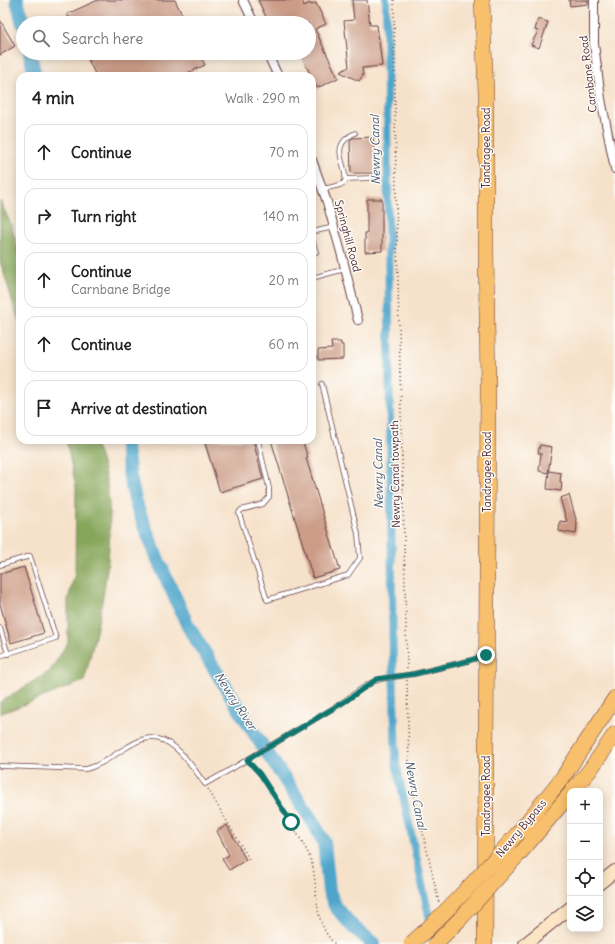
<!DOCTYPE html>
<html lang="en">
<head>
<meta charset="utf-8">
<style>
  :root { --surface:#fff; --page:#f2f2f2; --text:#222; --muted:#767676; --line:#e0e0e0 }
  body { margin:0; font-family:Delius,sans-serif; background:var(--page); color:var(--text) }
  .controls { position:absolute; right:12px; bottom:12px; display:grid; overflow:hidden; border-radius:8px; box-shadow:0 2px 10px #0003 }
  .controls button { width:36px; height:36px; display:grid; place-items:center; padding:0; border:0; border-bottom:1px solid var(--line); background:var(--surface); color:var(--text); font:20px sans-serif }
  .stop { position:absolute; width:12px; height:12px; margin:-9px; border:3px solid #0f766e; border-radius:50%; background:#fff }
  .stop.end { background:#0f766e; border-color:#fff; box-shadow:0 1px 4px #0008 }
  .list { margin:0; padding:0; list-style:none }
  h2 { display:flex; justify-content:space-between; align-items:center; height:52px; margin:0; padding:0 16px; font-size:17px }
  h2 small { font-size:13px; font-weight:400; color:var(--muted) }
  .list li { display:grid; grid-template-columns:26px 1fr auto; gap:12px; align-items:center; box-sizing:border-box; height:56px; margin:0 8px 8px; padding:0 8px; border:1px solid var(--line); border-radius:12px }
  .list b { display:block; font-size:15px; white-space:nowrap }
  .list p { margin:0; font-size:13px; white-space:nowrap; color:var(--muted) }
  .list em { font-size:13px; font-style:normal; color:var(--muted) }
  .icon { flex:none; width:22px; height:22px; fill:none; stroke:currentColor; stroke-width:2; stroke-linecap:round; stroke-linejoin:round }
  .map { position:relative; flex:none; width:615px; height:944px; overflow:hidden }
  .search { position:absolute; background:var(--surface); box-shadow:0 2px 10px #0003; left:16px; top:16px; width:300px; height:44px; display:flex; align-items:center; gap:10px; box-sizing:border-box; padding:0 14px; border-radius:22px; color:var(--muted); font-size:15px }
  .panel { position:absolute; background:var(--surface); box-shadow:0 2px 10px #0003; left:16px; top:72px; width:300px; height:372px; border-radius:12px }
  .map>svg:first-child { display:block }
</style>
</head>
<body>
<div class="map">
<svg width="615" height="944" viewBox="0 0 615 944">
  <rect width="100%" height="100%" fill="#fdfcf7"/>
  <filter id="ink" filterUnits="userSpaceOnUse"><feTurbulence type="fractalNoise" baseFrequency=".025" numOctaves="2"/><feDisplacementMap in="SourceGraphic" scale="8" xChannelSelector="R" yChannelSelector="G"/><feConvolveMatrix kernelMatrix="1 2 1 2 8 2 1 2 1" color-interpolation-filters="sRGB"/></filter>
  <filter id="wash" filterUnits="userSpaceOnUse"><feTurbulence type="fractalNoise" baseFrequency=".012" numOctaves="4" result="noise"/><feDisplacementMap in="SourceGraphic" scale="16" xChannelSelector="R" yChannelSelector="G"/><feGaussianBlur stdDeviation="0.9" result="paint"/><feColorMatrix in="noise" values="0 0 0 0 0 0 0 0 0 0 0 0 0 0 0 0 0 1.4 0 .05"/><feComposite in="paint" operator="in"/></filter>
  <g filter="url(#wash)">
    <rect width="100%" height="100%" fill="#f6e2cb"/>
    <!-- forest -->
    <g fill="#86a65a" stroke="#686242">
      <polygon points="0,201 10,222 20,255 20,325 0,261"/>
      <path d="M66,440H93C127,507 102,612 84,681L0,714V702L50,671L68,642V600L75,572L76,487Z"/>
    </g>
    <g fill="none" stroke-linecap="round" stroke-linejoin="round">
      <!-- canal -->
      <polyline stroke="#4ea5cb" stroke-width="8" points="386,0 390,429 393,662 396,763 435,944"/>
      <!-- river -->
      <g stroke="#4ea5cb" stroke-width="14">
        <polyline points="17,0 23,24"/>
        <polyline points="30,53 35,76"/>
        <polyline points="125,440 130,477 136,504 158,560 188,626 256,736 311,819 324,842 329,891 335,906 352,926 374,944"/>
      </g>
    </g>
    <g id="blocks">
      <!-- building -->
      <g fill="#cc9c87">
        <polygon points="98,0 175,0 186,23 72,23 67,14"/>
        <polygon points="258,0 302,0 304,6 310,3 311,5 316,3 326,24 315,29 338,78 317,88 300,53 309,53 309,23 269,23"/>
        <polygon points="352,0 367,0 370,25 377,25 382,66 362,68 363,75 359,81 340,72 349,67 344,21 354,20"/>
        <polygon points="569,0 588,0 588,4 570,6"/>
        <polygon points="538,19 548,22 539,48 531,45 538,31 535,30"/>
        <polygon points="0,20 15,46 0,55"/>
        <polygon points="85,53 211,53 201,57 205,65 181,76 96,76"/>
        <polygon points="373,137 375,173 351,173 350,140 353,138"/>
        <polygon points="367,199 382,199 382,251 365,252 365,233 367,233"/>
        <polygon points="331,342 341,342 341,345 343,345 343,359 318,360 318,350 332,349"/>
        <polygon points="204,440 253,440 263,479 220,492"/>
        <polygon points="271,440 302,440 308,458 306,458 340,570 313,578"/>
        <polygon points="540,445 552,447 548,473 539,471 541,453 538,453"/>
        <polygon points="549,471 561,473 560,482 562,482 561,491 547,489"/>
        <polygon points="569,495 577,523 576,534 559,531 560,521 567,522 560,498"/>
        <polygon points="24,567 44,633 11,643 0,604 0,574"/>
        <polygon points="227,825 246,860 229,870 222,859 229,855 217,831"/>
      </g>
    </g>
  </g>
  <g filter="url(#ink)">
    <use href="#blocks" fill-opacity="0" stroke="#643c43" stroke-width="1"/>
    <g fill="none" stroke-linecap="round" stroke-linejoin="round">
      <!-- lane casing -->
      <g stroke="#643c43" stroke-width="5.5">
        <g id="lane">
          <polyline points="346,179 371,178"/>
          <polyline points="312,183 318,178"/>
          <path d="M323,189L340,185L345,182C348,168 333,152 345,140C348,137 350,135 355,133"/>
          <polyline points="312,232 334,227"/>
          <polyline points="312,239 316,252 312,253"/>
          <polyline points="312,278 345,269"/>
          <polyline points="258,440 269,488 269,497 263,504 241,510 239,513 267,600 348,575 360,558 358,534 322,384"/>
          <polyline points="0,565 30,556 56,638 0,656"/>
          <polyline points="0,628 8,654"/>
          <polyline points="414,674 468,661 484,656"/>
          <path d="M0,766L86,769C98,766 109,759 119,752C126,748 133,743 141,740C170,729 191,765 205,784C250,759 293,732 337,706C353,696 368,680 387,678"/>
        </g>
      </g>
      <!-- street casing -->
      <g stroke="#643c43" stroke-width="10">
        <g id="street">
          <polyline points="243,0 254,23"/>
          <polyline points="594,0 594,44 601,99 615,169"/>
          <polyline points="267,53 278,76"/>
          <polyline points="312,160 327,202 342,256 358,320"/>
        </g>
      </g>
      <!-- secondary casing -->
      <g stroke="#643c43" stroke-width="14">
        <g id="secondary">
          <polyline points="600,883 615,871"/>
          <polyline points="525,944 570,908"/>
        </g>
      </g>
      <!-- highway casing -->
      <g stroke="#643c43" stroke-width="16">
        <g id="highway">
          <polyline points="482,0 486,93 486,252 488,384 485,944"/>
          <polyline points="572,791 590,770 615,734"/>
          <polyline points="519,832 563,777 615,698"/>
          <polyline points="519,854 570,794"/>
        </g>
      </g>
      <!-- path -->
      <g stroke="#643c43" stroke-width="1.5" stroke-dasharray="1 3" stroke-linecap="butt">
        <polyline points="394,0 396,197 407,670"/>
        <polyline points="407,680 409,764 412,785 439,903"/>
        <path d="M251,765C269,785 284,809 297,833C302,842 308,851 311,861C320,890 311,921 335,944"/>
        <polyline points="208,789 249,859"/>
      </g>
      <!-- lane -->
      <use href="#lane" stroke="#fff" stroke-width="4"/>
      <!-- street -->
      <use href="#street" stroke="#fff" stroke-width="8"/>
      <!-- secondary -->
      <use href="#secondary" stroke="#fce5c4" stroke-width="12"/>
      <!-- highway -->
      <use href="#highway" stroke="#f8bf6c" stroke-width="15"/>
      <!-- lane-bridge casing -->
      <g stroke="#643c43" stroke-width="5.5" stroke-linecap="butt">
        <polyline id="lane-bridge" points="387,678 414,674"/>
      </g>
      <!-- highway-bridge casing -->
      <g stroke="#643c43" stroke-width="16" stroke-linecap="butt">
        <g id="highway-bridge">
          <path d="M411,944C450,909 484,871 519,832"/>
          <polyline points="435,944 461,918 519,854"/>
        </g>
      </g>
      <!-- lane-bridge -->
      <use href="#lane-bridge" stroke="#fff" stroke-width="4"/>
      <!-- highway-bridge -->
      <use href="#highway-bridge" stroke="#f8bf6c" stroke-width="15"/>
    </g>
  </g>
  <g fill="none" stroke-linecap="round" stroke-linejoin="round" filter="url(#ink)">
    <!-- route -->
    <polyline stroke="#0f766e" stroke-width="5" points="291,822 260,774 247,760 347,700 377,679 414,674 468,661 486,655"/>
  </g>
  <g text-anchor="middle" dominant-baseline="central" stroke-width="3" stroke-linejoin="round" paint-order="stroke">
    <!-- street labels -->
    <g font-size="11" fill="#4a1f2b" stroke="#fdfcf7">
      <text transform="translate(588 74) rotate(-97)">Carnbane Road</text>
      <text transform="translate(486 148) rotate(-90)">Tandragee Road</text>
      <text transform="translate(348 236) rotate(75)">Springhill Road</text>
      <text transform="translate(487 472) rotate(-90)">Tandragee Road</text>
      <text transform="translate(395 474) rotate(-91)">Newry Canal towpath</text>
      <text transform="translate(486 796) rotate(-90)">Tandragee Road</text>
      <text transform="translate(521 828) rotate(-50)">Newry Bypass</text>
    </g>
    <!-- water labels -->
    <g font-size="12" font-style="italic" fill="#4c5b73" stroke="#fdfcf7">
      <text transform="translate(375 150) rotate(-91)">Newry Canal</text>
      <text transform="translate(378 474) rotate(-91)">Newry Canal</text>
      <text transform="translate(236 701) rotate(57)">Newry River</text>
      <text transform="translate(416 795) rotate(79)">Newry Canal</text>
    </g>
  </g>
</svg>
<div class="controls">
<button>+</button>
<button>−</button>
<button><svg class="icon" aria-label="locate" viewBox="0 0 24 24"><circle cx="12" cy="12" r="6"/><path d="M12 2v4M12 18v4M2 12h4M18 12h4"/></svg></button>
<button><svg class="icon" aria-label="layers" viewBox="0 0 24 24"><path d="M12 4l9 5-9 5-9-5zM3 14l9 5 9-5"/></svg></button>
</div>
<div class="stop" style="left:291px;top:822px"></div>
<div class="stop end" style="left:486px;top:655px"></div>
<div class="search"><svg class="icon" aria-label="search" viewBox="0 0 24 24"><circle cx="10" cy="10" r="6"/><path d="M15 15l6 6"/></svg>Search here</div>
<section class="panel">
<h2>4 min<small>Walk · 290 m</small></h2>
<ul class="list">
<li><svg class="icon" aria-label="ahead" viewBox="0 0 24 24"><path d="M12 20V5M6 11l6-6 6 6"/></svg><div><b>Continue</b></div><em>70 m</em></li>
<li><svg class="icon" aria-label="right" viewBox="0 0 24 24"><path d="M7 20v-9h11M14 6l5 5-5 5"/></svg><div><b>Turn right</b></div><em>140 m</em></li>
<li><svg class="icon" aria-label="ahead" viewBox="0 0 24 24"><path d="M12 20V5M6 11l6-6 6 6"/></svg><div><b>Continue</b><p>Carnbane Bridge</p></div><em>20 m</em></li>
<li><svg class="icon" aria-label="ahead" viewBox="0 0 24 24"><path d="M12 20V5M6 11l6-6 6 6"/></svg><div><b>Continue</b></div><em>60 m</em></li>
<li><svg class="icon" aria-label="arrive" viewBox="0 0 24 24"><path d="M6 21V4h12l-3 4 3 4H6"/></svg><div><b>Arrive at destination</b></div></li>
</ul>
</section>
</div>
</body>
</html>
